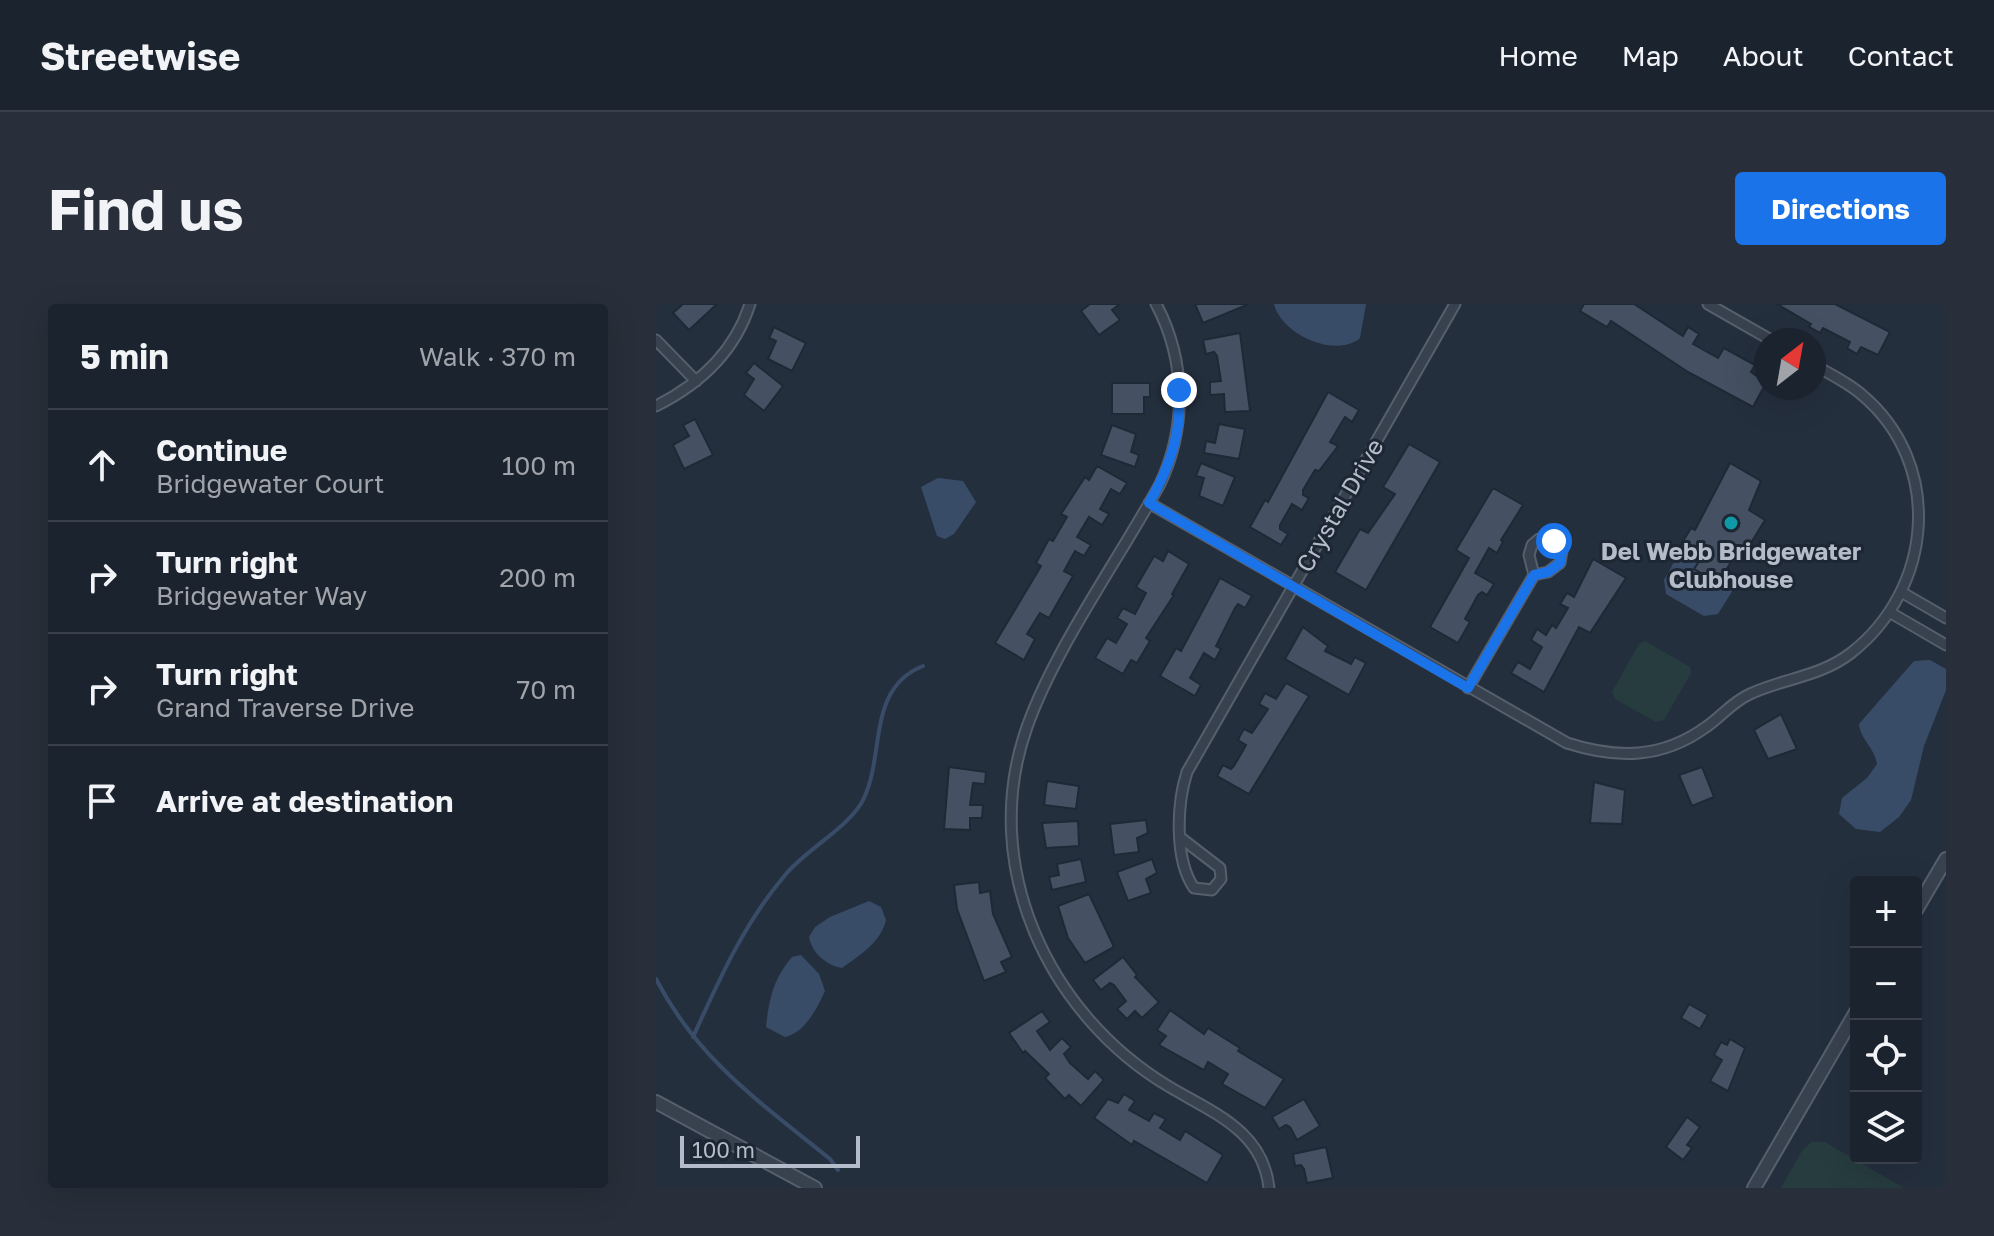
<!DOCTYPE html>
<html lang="en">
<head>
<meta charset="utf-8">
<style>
  :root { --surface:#1b232e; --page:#282f3a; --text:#f1f3f6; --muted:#a0a4aa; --line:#39404a; --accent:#1a73e8 }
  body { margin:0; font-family:"Golos Text",sans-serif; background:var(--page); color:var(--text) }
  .controls { position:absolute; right:24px; bottom:24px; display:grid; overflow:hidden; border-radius:8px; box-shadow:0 8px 32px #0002 }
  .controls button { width:72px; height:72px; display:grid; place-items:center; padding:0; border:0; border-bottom:2px solid var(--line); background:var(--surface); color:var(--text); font:40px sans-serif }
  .compass { position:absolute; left:1098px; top:24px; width:72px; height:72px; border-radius:50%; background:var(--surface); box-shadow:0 8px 32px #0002; rotate:31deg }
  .scale { position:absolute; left:24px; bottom:20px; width:180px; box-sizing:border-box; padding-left:8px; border:4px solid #b4bcc9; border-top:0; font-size:22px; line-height:28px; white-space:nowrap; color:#b4bcc9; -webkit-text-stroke:6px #1d2633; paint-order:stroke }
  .stop { position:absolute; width:24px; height:24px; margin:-18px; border:6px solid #1a73e8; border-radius:50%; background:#fff }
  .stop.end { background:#1a73e8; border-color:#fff; box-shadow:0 2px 8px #0008 }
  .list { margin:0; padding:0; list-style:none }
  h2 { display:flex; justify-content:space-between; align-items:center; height:104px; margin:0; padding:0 32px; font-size:34px }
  h2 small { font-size:26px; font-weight:400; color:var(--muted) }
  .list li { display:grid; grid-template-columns:52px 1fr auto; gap:24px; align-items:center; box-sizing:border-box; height:112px; padding:0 32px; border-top:2px solid var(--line) }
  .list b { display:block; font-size:30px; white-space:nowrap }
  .list p { margin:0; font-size:26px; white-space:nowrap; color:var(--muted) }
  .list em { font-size:26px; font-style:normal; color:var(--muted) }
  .icon { flex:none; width:44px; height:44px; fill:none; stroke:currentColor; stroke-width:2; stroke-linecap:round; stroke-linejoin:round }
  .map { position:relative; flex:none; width:1290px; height:884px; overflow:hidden; border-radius:8px }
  header { display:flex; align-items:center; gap:48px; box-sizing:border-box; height:112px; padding:0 40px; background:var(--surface); border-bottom:2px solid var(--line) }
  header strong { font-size:38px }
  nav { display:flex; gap:44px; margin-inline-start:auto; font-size:28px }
  .intro { display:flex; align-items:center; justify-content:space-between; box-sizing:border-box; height:192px; padding:0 48px }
  h1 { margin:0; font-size:56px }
  .button { padding:20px 36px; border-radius:8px; background:var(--accent); color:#fff; font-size:28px; font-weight:700 }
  main { display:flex; gap:48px; padding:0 48px }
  aside { flex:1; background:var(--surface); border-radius:8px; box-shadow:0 8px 32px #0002 }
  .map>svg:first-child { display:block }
</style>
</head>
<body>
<header>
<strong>Streetwise</strong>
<nav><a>Home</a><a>Map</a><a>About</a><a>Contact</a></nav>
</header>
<div class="intro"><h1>Find us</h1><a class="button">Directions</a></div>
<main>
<aside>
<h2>5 min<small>Walk · 370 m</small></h2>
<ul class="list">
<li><svg class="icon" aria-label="ahead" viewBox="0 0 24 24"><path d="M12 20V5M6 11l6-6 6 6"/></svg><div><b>Continue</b><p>Bridgewater Court</p></div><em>100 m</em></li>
<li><svg class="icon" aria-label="right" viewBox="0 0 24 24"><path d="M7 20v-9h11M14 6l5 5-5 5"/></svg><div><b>Turn right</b><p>Bridgewater Way</p></div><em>200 m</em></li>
<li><svg class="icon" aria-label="right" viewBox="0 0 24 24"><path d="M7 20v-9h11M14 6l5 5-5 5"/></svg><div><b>Turn right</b><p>Grand Traverse Drive</p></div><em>70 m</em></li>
<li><svg class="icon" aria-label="arrive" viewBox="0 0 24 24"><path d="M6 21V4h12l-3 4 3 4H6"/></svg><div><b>Arrive at destination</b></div></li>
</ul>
</aside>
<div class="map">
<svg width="1290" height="884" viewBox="0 0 1290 884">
  <rect width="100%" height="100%" fill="#242f3e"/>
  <!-- green -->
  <g fill="#263c3f">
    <polygon points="989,337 1034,363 1035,369 1008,416 1000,418 959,395 956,388 983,340"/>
    <polygon points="1156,838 1169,838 1248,884 1125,884 1147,845"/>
  </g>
  <!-- water -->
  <g fill="#394c67">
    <path d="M618,0H710L704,34C679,55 625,30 618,0Z"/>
    <polygon points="282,174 307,177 320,198 298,230 289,235 281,232 265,183"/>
    <polygon points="1023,249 1080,281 1062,310 1048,312 1010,290 1008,276"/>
    <path d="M1274,356L1290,365V386L1268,442L1255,496L1243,513L1224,528L1200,525L1183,510L1186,494L1211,474L1221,460C1219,444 1204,435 1203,420L1258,357Z"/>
    <path d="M213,597L225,603L230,616C225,638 204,651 186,664C170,661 156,649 153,633L159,623L174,613Z"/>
    <path d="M145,651L163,670L169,687C161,704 150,728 129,733L110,723C113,696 117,675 136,653Z"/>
  </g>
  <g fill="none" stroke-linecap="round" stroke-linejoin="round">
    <!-- stream -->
    <g stroke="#394c67" stroke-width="4">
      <path d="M0,675C42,756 105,799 174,855L182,866"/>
      <path d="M37,733C64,674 88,619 130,570C151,545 196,521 208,494C229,450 211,384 267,362"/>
    </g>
  </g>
  <!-- building -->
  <g fill="#455162" stroke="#1f2835" stroke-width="2">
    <polygon points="27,0 61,0 33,26 17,9"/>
    <polygon points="434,0 464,0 456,6 464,16 443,31 425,7"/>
    <polygon points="539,0 593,0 547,19"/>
    <polygon points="928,0 978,0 1027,32 1032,23 1043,30 1037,40 1062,54 1068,44 1099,61 1095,68 1110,79 1097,103 1032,68 955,17 951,23 924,7"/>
    <polygon points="1121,0 1179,0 1234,28 1222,51 1205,43 1201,50 1191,44 1194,38 1167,24 1164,29 1153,23 1155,20"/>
    <polygon points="118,23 150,39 136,67 112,55 120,37 113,34"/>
    <polygon points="584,29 594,107 569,108 568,90 554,91 554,78 565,77 561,52 558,48 550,50 547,36"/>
    <polygon points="98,59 127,82 108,107 88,91 98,75 90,69"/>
    <polygon points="456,79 494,79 494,93 488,93 488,110 456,110"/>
    <polygon points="672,88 703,106 696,118 689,113 674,138 682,142 663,167 659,166 647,186 647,191 653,194 646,206 636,200 624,221 624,225 632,230 625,241 594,223 609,196 612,198"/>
    <polygon points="39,115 57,151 28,165 17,141 33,132 27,121"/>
    <polygon points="563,120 589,125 583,155 548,149 550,137 559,139"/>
    <polygon points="456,121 480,130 475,148 483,151 479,163 445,151"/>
    <polygon points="753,140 784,158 710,286 679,268 704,225 712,229 739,190 727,183"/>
    <polygon points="545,159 579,173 567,202 543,192 548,174 540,172"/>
    <polygon points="1074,159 1105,177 1093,206 1109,216 1084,257 1078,253 1066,273 1054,266 1050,272 1038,265 1042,259 1021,247 1035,224 1039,226"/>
    <polygon points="441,162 471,179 464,190 455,185 444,205 453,210 446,221 433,213 421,233 435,241 428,252 419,247 408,267 417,272 393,314 384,309 371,330 379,335 368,356 339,339 385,262 380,259 393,235 397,237 411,213 405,210 429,173 433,176"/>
    <polygon points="837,184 867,201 845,236 847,238 841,249 833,244 819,269 838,280 831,291 826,288 822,291 809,315 814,318 802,339 774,323 813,254 800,246"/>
    <polygon points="512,247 533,260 516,290 518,291 490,334 494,337 481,359 475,356 467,370 439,354 451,334 460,339 471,320 461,314 467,304 479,310 490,289 480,283 498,252 507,257"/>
    <polygon points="937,255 970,274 934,329 923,323 888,388 855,369 862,358 874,365 886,343 875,336 881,325 890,331 896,321 900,324 912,304 904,300 911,289 918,293"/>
    <polygon points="564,274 596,292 589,304 582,300 579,304 560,342 565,345 559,356 548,349 539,365 534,374 545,381 539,392 504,372 520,344 525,347"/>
    <polygon points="647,323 672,342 669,347 695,360 699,353 710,359 693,391 629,355"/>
    <polygon points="630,379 653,392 593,490 561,472 567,461 575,465 578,462 590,441 582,436 585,430 588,425 596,429 612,405 603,400 609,389 620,395"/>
    <polygon points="1125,410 1141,445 1112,455 1098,426"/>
    <polygon points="293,463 330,468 329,480 317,479 314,501 327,501 326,514 314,514 314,526 288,525"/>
    <polygon points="1046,463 1058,493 1036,502 1023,471"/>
    <polygon points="391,477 423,482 420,505 388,501"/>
    <polygon points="938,478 969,486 966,520 934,519"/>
    <polygon points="490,516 492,529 481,534 483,548 458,551 454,520"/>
    <polygon points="422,517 423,542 390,544 386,519"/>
    <polygon points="425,555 430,578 396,586 393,573 403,571 401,560"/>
    <polygon points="496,555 501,569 490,575 495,589 472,597 461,568"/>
    <polygon points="323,578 324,589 334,587 337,610 356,653 345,658 350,668 328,677 301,605 298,581"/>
    <polygon points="433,590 458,643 429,659 412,634 402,602"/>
    <polygon points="467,653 481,671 479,673 503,698 486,714 479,707 471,715 461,705 470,697 458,681 454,679 445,686 437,676"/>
    <polygon points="1033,700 1052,711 1044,725 1025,714"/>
    <polygon points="514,706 548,730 552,724 584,744 582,747 628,775 609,804 566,780 572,770 552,758 548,766 503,741 510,732 501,726"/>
    <polygon points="386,707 394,718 381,727 394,746 406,734 415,743 408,750 414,759 432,775 439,767 448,776 425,802 413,791 409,795 389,774 393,770 369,747 367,749 353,729"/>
    <polygon points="1074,735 1089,744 1072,787 1054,777 1066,756 1058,751 1065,738 1071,741"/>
    <polygon points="468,790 479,797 473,806 493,817 498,809 510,815 504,824 524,836 529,827 567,851 551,879 478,837 476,841 438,814 452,795 462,799"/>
    <polygon points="648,795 664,822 641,836 634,823 630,821 623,825 616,813"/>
    <polygon points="1031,813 1044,823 1031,841 1036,844 1027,856 1010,843"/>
    <polygon points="670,843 677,874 651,879 648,865 645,861 639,862 637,850"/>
  </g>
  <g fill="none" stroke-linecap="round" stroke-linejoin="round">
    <!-- minor casing -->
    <g stroke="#565f6c" stroke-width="13">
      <g id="minor">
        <path d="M500,0C530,56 531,123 504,180C463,255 399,344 371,423C322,561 392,710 512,782C555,808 607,826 613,884"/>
        <polyline points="1052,0 1115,36"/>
        <polyline points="0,36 40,77"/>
        <path d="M0,102C44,80 79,47 94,0"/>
        <path d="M493,199L911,439C961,455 1006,455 1050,423C1065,413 1076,398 1094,390C1128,374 1164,373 1195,349C1277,285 1289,160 1205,90C1191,78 1174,70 1158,61"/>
        <polyline points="1247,289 1290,314"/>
        <polyline points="1235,309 1290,341"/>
        <polyline points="812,384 878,271 892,268 904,259 906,247 898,237 883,235 876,241 873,251 878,271"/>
        <path d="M525,534L564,564L565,575L556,586L538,584C518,555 521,499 531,468L799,0"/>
      </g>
    </g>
    <!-- tertiary casing -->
    <g stroke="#565f6c" stroke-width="16">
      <g id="tertiary">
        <polyline points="1260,606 1290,555"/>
        <polyline points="0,798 159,884"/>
        <polyline points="1098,884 1200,708"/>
      </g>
    </g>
    <!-- minor -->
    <use href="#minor" stroke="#38414e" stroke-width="9"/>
    <!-- tertiary -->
    <use href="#tertiary" stroke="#38414e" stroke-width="12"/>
  </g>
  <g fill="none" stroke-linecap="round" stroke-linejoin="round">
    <!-- route -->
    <path stroke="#1a73e8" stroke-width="10" d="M523,86C526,128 514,163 493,199L812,384L878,271L892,268L904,259L906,247L898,237"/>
  </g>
  <!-- markers -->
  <circle fill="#0f9aa8" stroke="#1d2633" stroke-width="3" cx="1075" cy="219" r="8"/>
  <g text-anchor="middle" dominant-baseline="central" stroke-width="6" stroke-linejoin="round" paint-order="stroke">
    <!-- street labels -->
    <g font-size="24" fill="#b4bcc9" stroke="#1d2633">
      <text transform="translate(683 201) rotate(-60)">Crystal Drive</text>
    </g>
    <!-- poi labels -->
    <g font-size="24" font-weight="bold" fill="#b4bcc9" stroke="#1d2633">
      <text x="1075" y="246">Del Webb Bridgewater<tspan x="1075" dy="28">Clubhouse</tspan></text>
    </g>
  </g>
</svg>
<div class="controls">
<button>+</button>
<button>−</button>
<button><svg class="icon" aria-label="locate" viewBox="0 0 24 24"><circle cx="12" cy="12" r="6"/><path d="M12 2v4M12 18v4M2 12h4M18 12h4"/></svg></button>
<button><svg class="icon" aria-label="layers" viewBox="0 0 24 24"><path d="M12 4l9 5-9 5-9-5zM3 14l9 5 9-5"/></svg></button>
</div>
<svg class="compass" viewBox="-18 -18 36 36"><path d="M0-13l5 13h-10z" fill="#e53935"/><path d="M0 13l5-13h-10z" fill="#a0a4aa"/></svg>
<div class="scale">100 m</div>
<div class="stop" style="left:898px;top:237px"></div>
<div class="stop end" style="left:523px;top:86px"></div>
</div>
</main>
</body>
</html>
